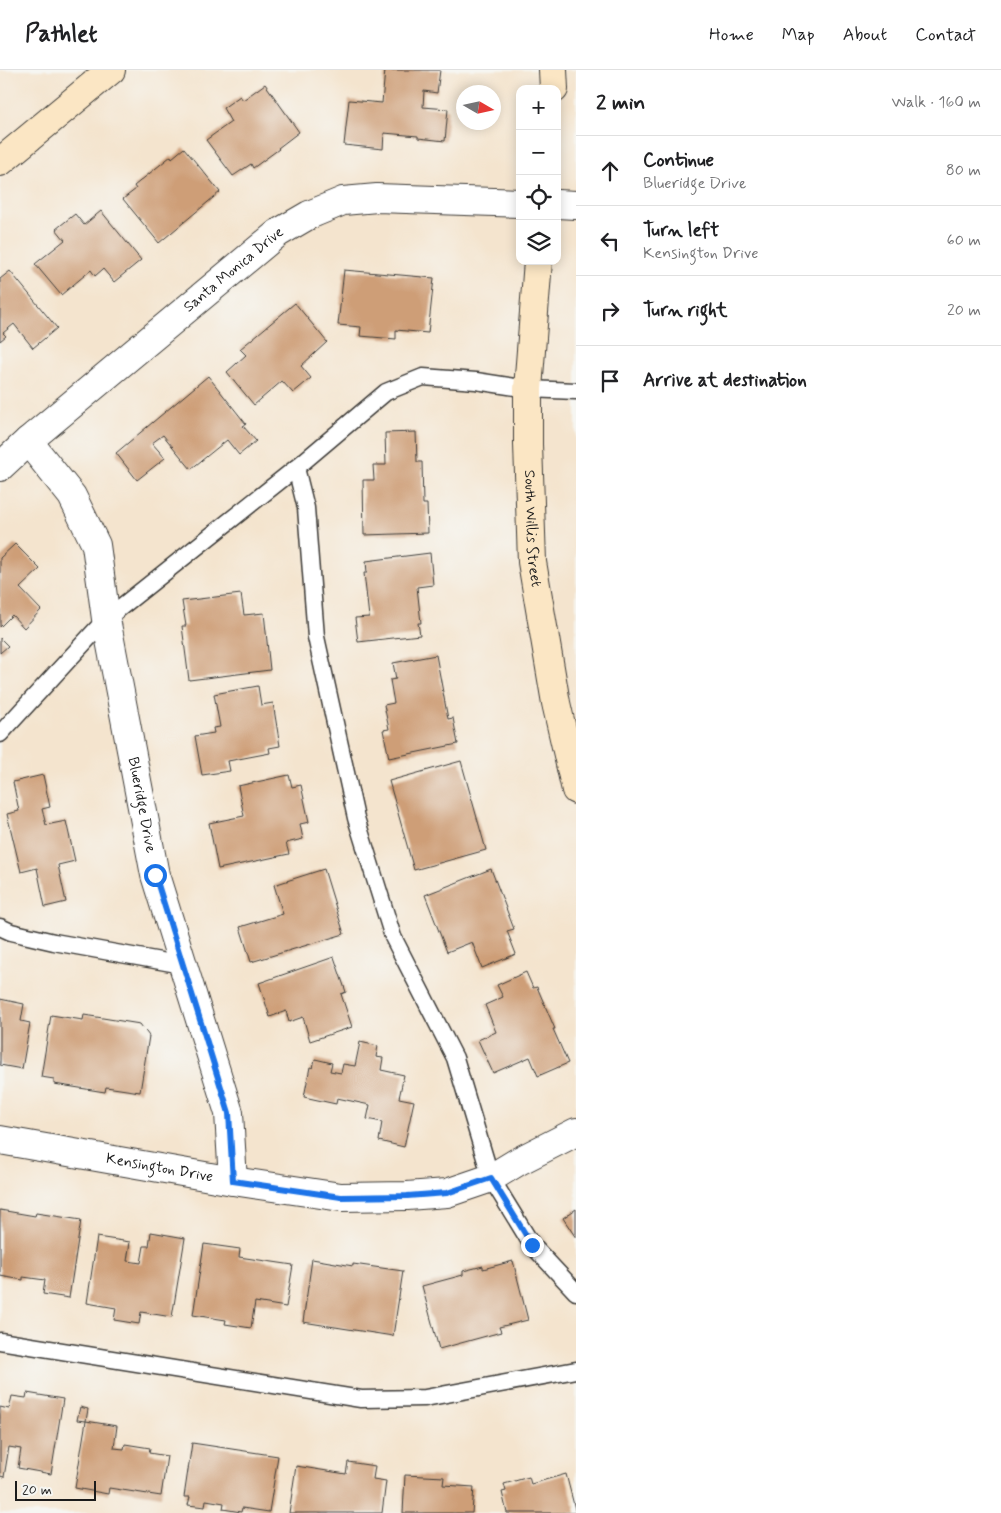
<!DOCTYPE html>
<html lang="en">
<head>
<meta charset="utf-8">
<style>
  :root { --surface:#fff; --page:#f2f2f2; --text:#202124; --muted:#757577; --line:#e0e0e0 }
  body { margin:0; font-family:Mynerve,sans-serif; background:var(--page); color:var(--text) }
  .controls { position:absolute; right:15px; top:15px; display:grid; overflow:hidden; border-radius:10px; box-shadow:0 2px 12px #0003 }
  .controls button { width:45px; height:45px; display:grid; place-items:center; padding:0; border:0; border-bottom:1px solid var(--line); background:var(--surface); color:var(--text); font:25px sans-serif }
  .compass { position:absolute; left:456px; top:15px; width:45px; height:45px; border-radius:50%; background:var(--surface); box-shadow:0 2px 12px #0003; rotate:99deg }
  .scale { position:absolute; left:15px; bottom:12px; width:81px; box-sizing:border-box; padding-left:5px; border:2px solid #1c1c1c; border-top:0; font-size:14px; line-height:18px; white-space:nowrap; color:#1c1c1c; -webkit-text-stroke:4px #f6f6f2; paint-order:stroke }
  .stop { position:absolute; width:15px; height:15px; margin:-11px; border:4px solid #1a73e8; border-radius:50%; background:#fff }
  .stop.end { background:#1a73e8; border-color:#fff; box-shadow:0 1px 5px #0008 }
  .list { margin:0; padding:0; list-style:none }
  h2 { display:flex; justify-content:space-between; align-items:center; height:65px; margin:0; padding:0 20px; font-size:21px }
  h2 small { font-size:16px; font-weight:400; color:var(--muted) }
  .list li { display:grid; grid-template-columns:32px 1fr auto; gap:15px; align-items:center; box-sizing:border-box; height:70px; padding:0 20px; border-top:1px solid var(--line) }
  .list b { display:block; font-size:19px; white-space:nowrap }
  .list p { margin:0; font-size:16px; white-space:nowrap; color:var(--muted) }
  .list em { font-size:16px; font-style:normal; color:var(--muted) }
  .icon { flex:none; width:28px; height:28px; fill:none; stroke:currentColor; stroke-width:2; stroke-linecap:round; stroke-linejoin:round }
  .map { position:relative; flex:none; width:576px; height:1443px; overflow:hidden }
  header { display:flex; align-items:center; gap:30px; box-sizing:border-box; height:70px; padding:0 25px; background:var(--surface); border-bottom:1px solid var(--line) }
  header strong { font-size:24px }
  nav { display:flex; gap:28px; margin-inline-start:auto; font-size:18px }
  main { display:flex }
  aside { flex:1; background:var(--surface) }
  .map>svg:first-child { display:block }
</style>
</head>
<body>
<header>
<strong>Pathlet</strong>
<nav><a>Home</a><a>Map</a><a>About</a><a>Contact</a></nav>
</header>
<main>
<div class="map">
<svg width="576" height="1443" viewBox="0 0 576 1443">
  <rect width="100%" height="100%" fill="#f6f6f2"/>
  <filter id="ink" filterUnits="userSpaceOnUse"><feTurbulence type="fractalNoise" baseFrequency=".02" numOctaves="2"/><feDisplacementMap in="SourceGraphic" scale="10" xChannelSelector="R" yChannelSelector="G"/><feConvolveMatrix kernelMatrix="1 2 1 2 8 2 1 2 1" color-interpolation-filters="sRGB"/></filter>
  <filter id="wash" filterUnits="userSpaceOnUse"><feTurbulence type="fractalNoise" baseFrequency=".0096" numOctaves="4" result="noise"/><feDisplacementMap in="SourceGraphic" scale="20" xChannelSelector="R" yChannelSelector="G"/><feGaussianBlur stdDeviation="1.12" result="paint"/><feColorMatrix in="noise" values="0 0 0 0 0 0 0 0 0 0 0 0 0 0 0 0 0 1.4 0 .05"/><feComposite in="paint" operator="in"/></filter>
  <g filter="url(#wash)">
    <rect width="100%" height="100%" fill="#f4e4ce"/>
    <g id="blocks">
      <!-- building -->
      <g fill="#ce9e77">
        <polygon points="385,0 440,0 437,23 424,21 423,37 448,39 445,71 418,68 418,66 384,63 383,79 344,75 349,30 382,33"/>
        <polygon points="265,14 299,62 278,78 279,79 253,98 251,94 233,106 206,70 231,52 223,38 240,26 243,30"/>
        <polygon points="184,78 220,122 159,173 123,129 136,119 134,116 171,86 172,88"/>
        <polygon points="101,141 141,190 114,212 103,199 95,206 91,200 61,225 35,194 65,170 56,159 75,144 84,155"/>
        <polygon points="344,200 434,208 428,263 396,260 396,269 360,266 361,257 338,255"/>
        <polygon points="10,201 57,258 33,278 14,254 3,263 6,266 0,271 0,209"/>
        <polygon points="295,233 327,272 301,296 311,308 293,323 282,311 254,335 227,302 246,285 240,279"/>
        <polygon points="208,306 246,354 243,356 256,371 239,385 227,370 191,399 163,365 152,373 165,388 137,410 116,383"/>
        <polygon points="416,362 417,392 422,392 423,434 427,434 428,463 364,465 363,410 374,410 373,395 386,395 385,363"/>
        <polygon points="15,474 40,499 20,518 41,540 24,558 12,545 0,557 0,488"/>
        <polygon points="430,483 433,515 417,517 421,553 418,553 420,565 358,572 355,548 369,547 364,503 367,503 366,491"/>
        <polygon points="241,524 244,545 264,543 270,600 189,610 182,556 186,556 182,531"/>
        <polygon points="0,568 8,576 0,583"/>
        <polygon points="436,585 448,649 453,648 458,674 389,688 383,660 389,659 384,635 394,633 390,610 396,609 393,593"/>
        <polygon points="258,616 261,635 273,633 280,676 269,678 270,683 228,691 230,701 202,705 195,666 214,663 213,658 220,657 214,624"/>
        <polygon points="461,691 486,780 414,800 389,711"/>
        <polygon points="43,705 50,737 42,739 46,755 66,751 75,791 58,795 66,832 45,837 37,798 21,802 7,744 19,741 13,712"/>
        <polygon points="289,705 292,717 301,715 309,752 300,754 303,769 286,773 289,784 218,799 209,753 244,746 238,716"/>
        <polygon points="324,799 344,864 251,892 240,857 283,844 274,815"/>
        <polygon points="491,799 514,859 507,861 516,884 482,898 472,872 447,882 425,825"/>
        <polygon points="334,887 346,922 341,924 352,957 310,971 303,947 289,952 286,941 270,947 259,913"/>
        <polygon points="526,902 533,918 537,917 555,959 553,959 568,993 538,1006 530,987 493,1003 478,970 496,962 485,935 503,927 497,915"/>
        <polygon points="0,929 24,934 21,951 30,953 22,999 0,995"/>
        <polygon points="51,945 83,950 84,945 140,954 149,966 140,1022 106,1017 105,1022 54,1014 54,1009 41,1007"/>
        <polygon points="360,972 378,976 376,987 383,988 381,1000 404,1005 399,1028 414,1031 404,1077 379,1071 382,1052 367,1049 370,1035 337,1028 336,1034 304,1027 310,997 313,998 315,989 332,993 330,1001 341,1003 343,994 355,996"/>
        <polygon points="576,1139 576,1168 563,1148"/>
        <polygon points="0,1140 35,1146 36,1143 81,1150 69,1228 43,1224 45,1210 23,1207 23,1210 0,1206"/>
        <polygon points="151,1162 185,1168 172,1247 141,1242 139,1254 114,1250 116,1238 87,1233 97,1167 130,1172 127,1191 141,1193 144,1176 149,1176"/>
        <polygon points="204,1174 240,1179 239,1187 293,1195 286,1237 255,1232 251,1258 225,1254 226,1250 193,1245"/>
        <polygon points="312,1189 353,1196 353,1194 403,1201 393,1266 303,1252"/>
        <polygon points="513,1191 528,1250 499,1257 501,1262 439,1279 422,1216 463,1205 463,1201 483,1196 483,1199"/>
        <polygon points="27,1323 63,1329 51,1404 18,1398 21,1379 9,1377 4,1407 0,1406 0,1337 9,1339 12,1326 26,1328"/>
        <polygon points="80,1337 88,1339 86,1351 117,1356 114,1378 124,1379 125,1374 150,1378 149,1383 167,1386 161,1426 109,1418 108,1424 75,1418 86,1351 77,1350"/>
        <polygon points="192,1373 278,1386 269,1442 242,1438 241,1442 223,1439 224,1433 206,1430 205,1437 188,1435 190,1427 184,1427"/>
        <polygon points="348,1392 375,1396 373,1409 386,1411 382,1443 289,1443 296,1396 346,1404"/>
        <polygon points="566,1404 576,1443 507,1443 502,1422 506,1421 504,1414 529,1407 531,1414"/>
        <polygon points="405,1405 444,1407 443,1415 474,1417 472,1443 403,1443"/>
      </g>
    </g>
  </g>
  <g filter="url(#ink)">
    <use href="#blocks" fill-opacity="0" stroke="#3c3a37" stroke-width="1"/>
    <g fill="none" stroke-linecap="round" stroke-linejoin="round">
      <!-- lane casing -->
      <g stroke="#3c3a37" stroke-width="19">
        <g id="lane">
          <polyline points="296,398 306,438 316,567 356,748 393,867 455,988 491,1108 532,1175 576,1222"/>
          <polyline points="0,664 106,549 296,398 386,322 423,307 476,311 528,319 576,321"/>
          <polyline points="0,857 11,862 54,872 183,895"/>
          <polyline points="0,1271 361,1329 425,1328 576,1300"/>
        </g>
      </g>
      <!-- street casing -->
      <g stroke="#3c3a37" stroke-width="30">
        <g id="street">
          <polyline points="557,134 576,135"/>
          <path id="s1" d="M28,371L72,426L96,475L106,549L155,805L229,1043L233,1111"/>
          <path id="s2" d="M0,397L28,371L278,163L309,145L343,131L377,128L520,133"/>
          <path id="s3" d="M0,1070L233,1111L341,1127L407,1126L447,1123L491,1108L519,1091L576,1062"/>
        </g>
      </g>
      <!-- secondary casing -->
      <g stroke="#3c3a37" stroke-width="30">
        <g id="secondary">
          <polyline points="553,0 554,19"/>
          <polyline points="0,92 111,0"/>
          <path id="s4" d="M538,191L528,319V374L532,492L556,633L576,720"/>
        </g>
      </g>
      <!-- lane -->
      <use href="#lane" stroke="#fff" stroke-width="16"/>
      <!-- street -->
      <use href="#street" stroke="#fff" stroke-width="28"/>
      <!-- secondary -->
      <use href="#secondary" stroke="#fbe6c4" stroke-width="28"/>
    </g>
  </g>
  <g fill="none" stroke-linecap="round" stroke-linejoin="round" filter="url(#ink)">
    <!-- route -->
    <polyline stroke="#1a73e8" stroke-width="6" points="155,805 229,1043 233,1111 341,1127 407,1126 447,1123 491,1108 532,1175"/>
  </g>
  <g text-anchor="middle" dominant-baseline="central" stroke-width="4" stroke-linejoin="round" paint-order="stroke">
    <!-- street labels -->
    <g font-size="15" fill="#1c1c1c" stroke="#f6f6f2">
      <text stroke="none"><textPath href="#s2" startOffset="306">Santa Monica Drive</textPath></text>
      <text stroke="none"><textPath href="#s4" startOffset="268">South Willis Street</textPath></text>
      <text stroke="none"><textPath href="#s1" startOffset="389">Blueridge Drive</textPath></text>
      <text stroke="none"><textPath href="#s3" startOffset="162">Kensington Drive</textPath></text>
    </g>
  </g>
</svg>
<div class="controls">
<button>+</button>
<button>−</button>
<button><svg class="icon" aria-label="locate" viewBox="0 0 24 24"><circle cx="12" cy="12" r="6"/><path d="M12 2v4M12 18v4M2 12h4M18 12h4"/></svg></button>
<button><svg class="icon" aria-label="layers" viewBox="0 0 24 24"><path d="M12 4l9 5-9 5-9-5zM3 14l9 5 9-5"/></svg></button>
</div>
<svg class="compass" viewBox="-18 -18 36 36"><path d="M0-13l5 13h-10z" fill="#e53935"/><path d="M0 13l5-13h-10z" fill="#757577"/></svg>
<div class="scale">20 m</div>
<div class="stop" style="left:155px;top:805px"></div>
<div class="stop end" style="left:532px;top:1175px"></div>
</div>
<aside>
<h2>2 min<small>Walk · 160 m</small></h2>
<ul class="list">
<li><svg class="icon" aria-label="ahead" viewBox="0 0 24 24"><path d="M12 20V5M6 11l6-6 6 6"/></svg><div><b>Continue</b><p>Blueridge Drive</p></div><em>80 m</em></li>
<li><svg class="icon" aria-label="left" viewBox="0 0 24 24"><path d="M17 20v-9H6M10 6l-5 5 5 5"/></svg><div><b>Turn left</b><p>Kensington Drive</p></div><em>60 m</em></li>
<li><svg class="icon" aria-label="right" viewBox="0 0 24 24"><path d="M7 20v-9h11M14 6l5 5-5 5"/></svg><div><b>Turn right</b></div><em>20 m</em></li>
<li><svg class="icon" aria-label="arrive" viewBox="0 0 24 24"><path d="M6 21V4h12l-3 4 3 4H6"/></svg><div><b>Arrive at destination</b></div></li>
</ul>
</aside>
</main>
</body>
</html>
